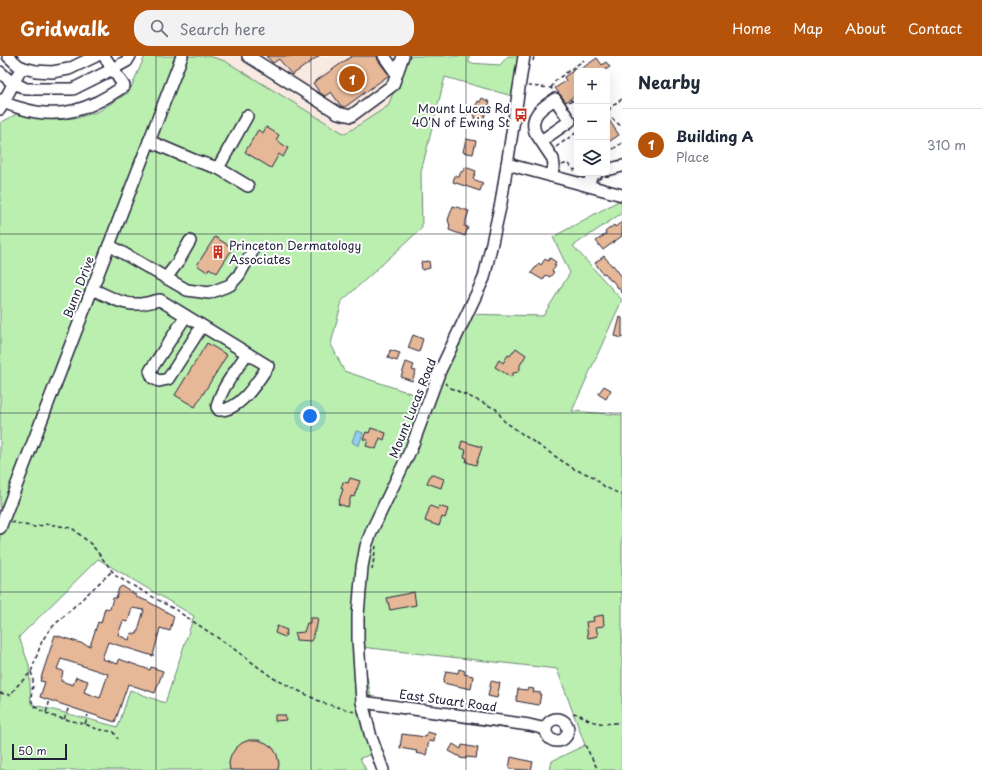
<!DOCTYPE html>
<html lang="en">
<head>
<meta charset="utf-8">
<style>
  :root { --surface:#fff; --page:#f2f2f3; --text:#1f2937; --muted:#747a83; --line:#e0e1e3; --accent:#b45309 }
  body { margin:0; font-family:"Playpen Sans",sans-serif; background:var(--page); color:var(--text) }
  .controls { position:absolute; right:12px; top:12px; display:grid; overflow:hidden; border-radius:8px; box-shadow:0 4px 16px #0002 }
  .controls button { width:36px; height:36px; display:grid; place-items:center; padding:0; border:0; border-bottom:1px solid var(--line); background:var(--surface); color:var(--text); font:20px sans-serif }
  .scale { position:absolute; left:12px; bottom:10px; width:55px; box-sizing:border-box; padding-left:4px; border:2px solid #22223b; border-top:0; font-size:11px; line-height:14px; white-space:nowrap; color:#22223b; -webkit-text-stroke:3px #fff; paint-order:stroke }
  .you { position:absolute; left:310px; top:360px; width:14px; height:14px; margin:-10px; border:3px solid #fff; border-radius:50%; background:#1a73e8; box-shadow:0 0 0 6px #1a73e833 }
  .badge { display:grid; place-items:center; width:26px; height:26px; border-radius:50%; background:var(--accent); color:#fff; font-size:13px; font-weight:700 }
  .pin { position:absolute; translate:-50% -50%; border:2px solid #fff; box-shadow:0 1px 4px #0006 }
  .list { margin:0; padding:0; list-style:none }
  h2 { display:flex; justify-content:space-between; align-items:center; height:52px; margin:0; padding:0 16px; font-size:17px }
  h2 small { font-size:13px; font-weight:400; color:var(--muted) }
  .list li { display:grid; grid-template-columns:26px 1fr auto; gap:12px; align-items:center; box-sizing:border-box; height:72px; padding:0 16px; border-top:1px solid var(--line) }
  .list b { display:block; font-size:15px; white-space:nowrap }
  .list p { margin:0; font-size:13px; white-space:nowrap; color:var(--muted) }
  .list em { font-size:13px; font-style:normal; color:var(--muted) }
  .icon { flex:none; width:22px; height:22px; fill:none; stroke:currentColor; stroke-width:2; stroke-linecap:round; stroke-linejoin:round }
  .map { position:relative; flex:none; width:622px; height:714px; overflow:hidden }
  header { display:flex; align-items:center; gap:24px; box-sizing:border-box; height:56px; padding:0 20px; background:var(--accent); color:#fff }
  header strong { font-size:19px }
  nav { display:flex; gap:22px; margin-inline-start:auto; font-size:14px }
  .search { width:280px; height:36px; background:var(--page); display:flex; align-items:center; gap:10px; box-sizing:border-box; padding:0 14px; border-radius:16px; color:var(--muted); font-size:15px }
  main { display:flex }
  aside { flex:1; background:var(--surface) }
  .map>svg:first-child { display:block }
</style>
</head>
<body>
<header>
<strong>Gridwalk</strong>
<div class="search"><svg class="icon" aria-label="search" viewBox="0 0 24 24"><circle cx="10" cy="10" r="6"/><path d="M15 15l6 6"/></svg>Search here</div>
<nav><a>Home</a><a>Map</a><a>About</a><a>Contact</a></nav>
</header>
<main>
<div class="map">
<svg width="622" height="714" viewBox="0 0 622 714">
  <rect width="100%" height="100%" fill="#fff"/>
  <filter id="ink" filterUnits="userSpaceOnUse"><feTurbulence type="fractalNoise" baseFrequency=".025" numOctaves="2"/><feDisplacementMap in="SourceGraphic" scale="8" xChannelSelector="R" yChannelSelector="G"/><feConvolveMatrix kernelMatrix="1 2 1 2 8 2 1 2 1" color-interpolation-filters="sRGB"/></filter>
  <g filter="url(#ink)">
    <!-- built -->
    <polygon fill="#f8eae0" points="208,0 408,0 388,50 344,78 225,5"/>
    <!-- green -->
    <path fill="#baefb0" stroke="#6e8876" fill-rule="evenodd" d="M145,0H209L225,5L345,78L388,50L408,0H469V7L500,9L508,0H519L512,40L445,21L421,116L422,172L342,245L331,288L344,315L428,343L467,258L543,260L570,217L553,181L622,143V157L573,190L622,244L572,355L622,359V714H550L552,705L585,689L557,613L361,591L372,646L373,698L360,702L366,714H0V67L20,56L42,62H77L99,55L129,36ZM98,503L194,560L165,647L130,634L118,671L31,648L29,609L19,581Z"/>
    <!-- water -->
    <polygon fill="#91cef2" stroke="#6589a9" points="356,375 358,375 363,377 359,389 357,389 352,386"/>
    <!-- building -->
    <g fill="#e6b897" stroke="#22223b" fill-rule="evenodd">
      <polygon points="266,0 319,0 292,19 279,3 273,7"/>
      <polygon points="352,0 377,0 378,4 389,19 345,51 341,50 331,36 325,40 320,37 313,27"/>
      <polygon points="597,2 602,9 606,6 610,11 605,14 606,15 578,15"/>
      <polygon points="577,12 577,38 566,46 555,32 566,25 564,21"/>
      <polygon points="482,42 490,46 482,67 473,64 475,60 472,58 478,45 480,46"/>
      <polygon points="607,61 619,79 607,87"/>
      <polygon points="266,71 279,79 276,84 288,92 283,101 279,98 271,112 245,96 258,74 263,77"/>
      <polygon points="466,83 476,85 473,98 463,96"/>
      <polygon points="465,111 476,115 473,123 483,127 480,135 453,126 455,119 459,121 461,115 463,116"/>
      <polygon points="453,150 469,155 464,170 468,171 465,180 449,174 450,170 448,164"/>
      <polygon points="622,166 622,180 603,194 596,185 606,178 605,176 614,169 615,171"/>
      <polygon points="215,181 233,192 217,217 209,212 207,216 197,209"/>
      <polygon points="604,200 612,210 613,209 622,221 622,237 612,224 611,225 605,217 603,218 595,207"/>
      <polygon points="550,202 556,206 554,209 556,210 552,215 554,216 550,221 546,219 543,224 531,217 539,207 541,209 545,203 548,205"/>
      <polygon points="429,205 430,212 422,214 421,206"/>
      <polygon points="620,261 622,262 622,282 615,280"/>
      <polygon points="413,279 423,283 419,296 408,292"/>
      <polygon points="207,287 227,299 195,351 175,339"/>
      <polygon points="516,292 526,299 520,309 520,313 518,316 513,317 511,321 495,311 499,304 503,307 508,299 510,300"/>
      <polygon points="390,294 400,297 397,305 388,302"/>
      <polygon points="406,306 414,309 412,314 416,315 412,325 401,321"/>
      <polygon points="604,330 611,334 606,343 598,338"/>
      <polygon points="371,372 386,377 384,384 380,382 376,393 366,390 368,384 363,383 366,376 369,377"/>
      <polygon points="462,385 482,391 476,409 466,406 467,402 464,401 466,394 460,392"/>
      <polygon points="431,418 444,423 441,432 427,427"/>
      <polygon points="350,422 360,425 354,441 351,440 348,451 338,448 343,433 341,432 343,426 348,427"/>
      <polygon points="430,450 438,453 439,450 448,453 445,462 442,461 439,470 425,465"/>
      <path d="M122,530L136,539V541L147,545L174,560L170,575L160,572L153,600L108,586L102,603L118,608L119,603L150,614L151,611L163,615L155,637L128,628L115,666L40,641L45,626L40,625L55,579L90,590L98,566L101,567L105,552L110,553L113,542H116L119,532ZM132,552L144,554L137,578L131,577L129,584L118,579L123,565L128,566ZM61,603L108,618L100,642L84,636L88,625L76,621L73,629L61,625L63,615L57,613Z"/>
      <polygon points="414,536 416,549 390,554 387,542"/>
      <polygon points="603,559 604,570 596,571 598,580 588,582 586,566 594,565 593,561"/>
      <polygon points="310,562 318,562 316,574 314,574 312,585 296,584 295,577 304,576 307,567 310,567"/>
      <polygon points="277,570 287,574 285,581 275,577"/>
      <polygon points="459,613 465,615 464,618 473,620 471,633 443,627 446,615 458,617"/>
      <polygon points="491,625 500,627 497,642 488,640"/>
      <polygon points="528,632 534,633 533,636 541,637 539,649 516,645 518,633 527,634"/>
      <polygon points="275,659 285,659 286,664 275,665"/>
      <polygon points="427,676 435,678 434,686 429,685 426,699 416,697 417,695 400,692 402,678 426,681"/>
      <polygon points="249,684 258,684 266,687 273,692 277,699 279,707 278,714 230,714 229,707 231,699 236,692 242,687"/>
      <polygon points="453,688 461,693 462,689 478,692 476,702 466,701 466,703 460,702 460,701 449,695"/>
      <polygon points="511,701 533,706 531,714 509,713"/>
    </g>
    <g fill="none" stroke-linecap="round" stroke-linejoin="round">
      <!-- minor casing -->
      <g stroke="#22223b" stroke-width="14">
        <g id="minor">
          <polyline points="8,0 20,11 36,15 52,16 69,13 96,0"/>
          <polyline points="248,0 338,57 351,60 393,29 403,0"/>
          <polyline points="384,0 396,17"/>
          <polyline points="0,16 9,24 26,33 73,33 105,17 127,5 130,0"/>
          <path d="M0,44C6,48 13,50 20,52C60,65 91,53 124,30L104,0"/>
          <polyline points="0,53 22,11"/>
          <polyline points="149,85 196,105 218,112 248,130"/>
          <path d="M541,85L570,65L555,43C543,51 529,59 535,76L553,103L554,110L551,120"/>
          <polyline points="507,108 622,139"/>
          <polyline points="218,112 247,60"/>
          <polyline points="607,114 622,110"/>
          <polyline points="588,129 592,119 597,117"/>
          <polyline points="109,189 187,234 209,237 230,229 239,219 252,196"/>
          <polyline points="166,222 178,206 190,185"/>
          <path d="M92,233C106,239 122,249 138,248C145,248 153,245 160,244C196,266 232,288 268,310C258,325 240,355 219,354L217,351C221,331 237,314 247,297"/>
          <polyline points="186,260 150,315 153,322 159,325 168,323 202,270"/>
          <polyline points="0,472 182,0"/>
          <polyline points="362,646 529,669 546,673"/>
          <circle cx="557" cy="674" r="11"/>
          <polyline points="383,714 371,681 362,646 358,583 358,559 362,511 366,490 372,474 411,393 439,317 484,222 501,147 524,0"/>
        </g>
      </g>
      <!-- path -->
      <g stroke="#22223b" stroke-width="1.5" stroke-dasharray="4 3" stroke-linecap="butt">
        <polyline points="533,5 534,0"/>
        <polyline points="607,19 607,18"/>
        <polyline points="528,30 551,32 553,34"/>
        <polyline points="551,32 556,24 584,4"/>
        <polyline points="622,43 611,51 607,58 622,71"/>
        <polyline points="570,45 577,45"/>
        <polyline points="569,46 577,40"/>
        <polyline points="556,91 577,76"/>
        <polyline points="607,97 622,87"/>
        <polyline points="562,109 568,107 574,114 577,113"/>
        <polyline points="445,327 449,331 496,353 504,365 528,382 574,413 592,420 605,431 622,439"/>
        <polyline points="11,466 34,471 48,468 72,472 92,489 116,520 176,554 230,590 273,622 323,647 355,656"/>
        <polyline points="372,514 376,490"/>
        <path d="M31,616C39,635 19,645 46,657L50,644"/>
        <polyline points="0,637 10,639 17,630 31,616 42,585 50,573 112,515"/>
        <polyline points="46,657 52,660 85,668 97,673 114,676 118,683"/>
        <path d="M573,657C579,658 582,660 587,663C597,669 611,668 622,666"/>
        <polyline points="64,663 69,651"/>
        <polyline points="85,668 88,659"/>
        <polyline points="585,689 598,714"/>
      </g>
      <!-- minor -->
      <use href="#minor" stroke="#fff" stroke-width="11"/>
    </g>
  </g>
  <!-- grid -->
  <path fill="none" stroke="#22223b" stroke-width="1" stroke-opacity="0.55" d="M156,0V714M311,0V714M466,0V714M0,178H622M0,357H622M0,536H622"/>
  <!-- icons -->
  <defs>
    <g id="bus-bare" transform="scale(1.08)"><path d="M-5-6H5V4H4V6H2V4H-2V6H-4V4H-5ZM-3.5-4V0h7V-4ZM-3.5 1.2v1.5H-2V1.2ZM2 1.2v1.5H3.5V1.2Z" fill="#c8321e" stroke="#fff" stroke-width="2.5" paint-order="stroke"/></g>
    <g id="building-bare" transform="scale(1.08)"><path d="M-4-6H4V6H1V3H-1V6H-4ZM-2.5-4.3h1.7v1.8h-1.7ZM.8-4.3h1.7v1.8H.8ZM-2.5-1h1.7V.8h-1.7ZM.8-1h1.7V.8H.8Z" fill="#c8321e" stroke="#fff" stroke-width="2.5" paint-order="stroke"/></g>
  </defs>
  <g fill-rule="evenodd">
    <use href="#bus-bare" x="521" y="59"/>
    <use href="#building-bare" x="218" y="196"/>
  </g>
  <g text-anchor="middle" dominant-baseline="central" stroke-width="4" stroke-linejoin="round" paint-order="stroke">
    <!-- poi labels -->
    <g font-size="12" fill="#22223b" stroke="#fff" text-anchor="end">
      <text x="510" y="52">Mount Lucas Rd<tspan x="510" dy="14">40'N of Ewing St</tspan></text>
      <text x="229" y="189" text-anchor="start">Princeton Dermatology<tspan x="229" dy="14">Associates</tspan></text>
    </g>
    <!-- street labels -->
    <g font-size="12" fill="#22223b" stroke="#fff">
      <text transform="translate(78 231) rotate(-69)">Bunn Drive</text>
      <text transform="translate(412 352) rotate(-68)">Mount Lucas Road</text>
      <text transform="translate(448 644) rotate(8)">East Stuart Road</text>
    </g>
  </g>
</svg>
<div class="controls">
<button>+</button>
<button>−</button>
<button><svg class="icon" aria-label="layers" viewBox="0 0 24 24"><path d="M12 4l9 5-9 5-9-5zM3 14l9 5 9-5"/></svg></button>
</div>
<div class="scale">50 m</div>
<div class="you"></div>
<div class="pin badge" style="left:352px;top:23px">1</div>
</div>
<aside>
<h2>Nearby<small></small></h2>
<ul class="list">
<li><span class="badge">1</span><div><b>Building A</b><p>Place</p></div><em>310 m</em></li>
</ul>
</aside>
</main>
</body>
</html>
